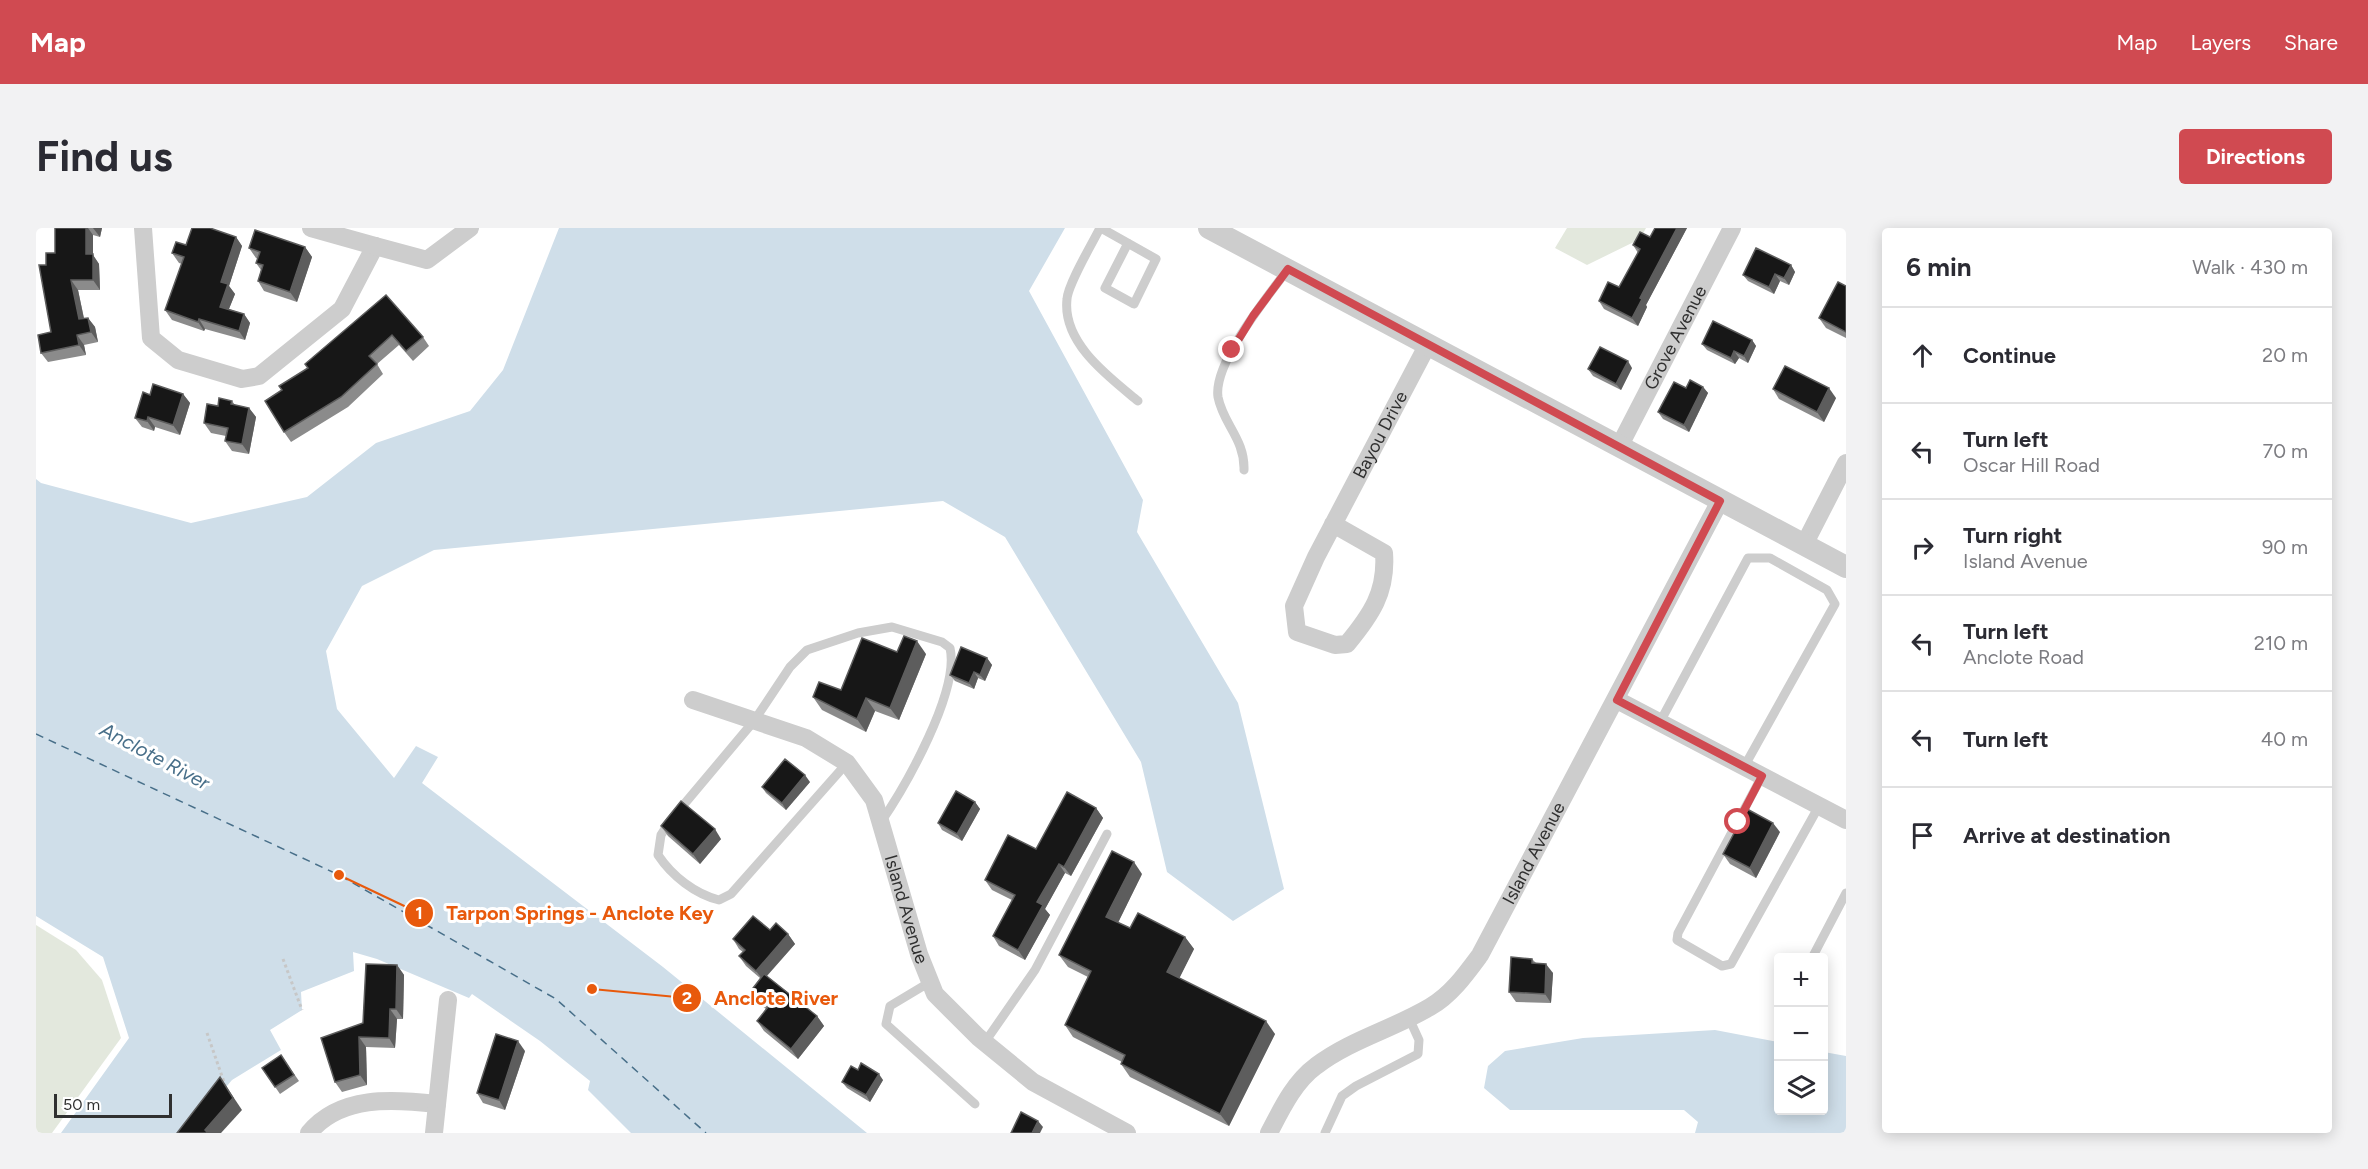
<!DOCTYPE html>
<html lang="en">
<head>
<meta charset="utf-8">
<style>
  :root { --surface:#fff; --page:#f2f2f3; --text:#2b2b33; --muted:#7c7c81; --line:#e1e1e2; --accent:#d04a51 }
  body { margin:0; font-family:Figtree,sans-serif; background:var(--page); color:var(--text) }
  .controls { position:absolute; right:18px; bottom:18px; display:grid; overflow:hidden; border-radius:6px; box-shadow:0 3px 15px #0003 }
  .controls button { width:54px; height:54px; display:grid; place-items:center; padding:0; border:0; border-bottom:2px solid var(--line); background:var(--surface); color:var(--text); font:30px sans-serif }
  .scale { position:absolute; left:18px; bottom:15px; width:118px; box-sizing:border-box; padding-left:6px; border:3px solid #303030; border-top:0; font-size:16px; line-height:21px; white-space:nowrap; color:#303030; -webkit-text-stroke:4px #fff; paint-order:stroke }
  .stop { position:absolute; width:18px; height:18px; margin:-14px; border:4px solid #d04a51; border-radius:50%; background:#fff }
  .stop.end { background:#d04a51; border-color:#fff; box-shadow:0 2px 6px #0008 }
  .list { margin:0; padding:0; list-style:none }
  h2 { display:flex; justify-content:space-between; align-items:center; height:78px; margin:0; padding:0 24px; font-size:26px }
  h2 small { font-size:20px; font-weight:400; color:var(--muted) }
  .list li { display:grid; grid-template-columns:39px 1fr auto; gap:18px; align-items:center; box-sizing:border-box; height:96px; padding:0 24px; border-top:2px solid var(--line) }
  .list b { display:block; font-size:22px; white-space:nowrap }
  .list p { margin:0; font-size:20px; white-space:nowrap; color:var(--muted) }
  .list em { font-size:20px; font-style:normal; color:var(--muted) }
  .icon { flex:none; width:33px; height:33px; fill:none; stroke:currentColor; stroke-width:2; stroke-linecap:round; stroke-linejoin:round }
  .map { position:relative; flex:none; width:1810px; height:905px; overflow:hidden; border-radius:6px }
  header { display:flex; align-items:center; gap:36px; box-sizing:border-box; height:84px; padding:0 30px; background:var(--accent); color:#fff }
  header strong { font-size:28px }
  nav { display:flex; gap:33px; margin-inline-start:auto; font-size:21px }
  .intro { display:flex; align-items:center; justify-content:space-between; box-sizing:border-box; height:144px; padding:0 36px }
  h1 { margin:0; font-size:42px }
  .button { padding:15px 27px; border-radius:6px; background:var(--accent); color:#fff; font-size:21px; font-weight:700 }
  main { display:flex; gap:36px; padding:0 36px }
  aside { flex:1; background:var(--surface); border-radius:6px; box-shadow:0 3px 15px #0003 }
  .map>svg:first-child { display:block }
</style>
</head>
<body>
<header>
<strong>Map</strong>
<nav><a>Map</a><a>Layers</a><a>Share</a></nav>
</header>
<div class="intro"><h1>Find us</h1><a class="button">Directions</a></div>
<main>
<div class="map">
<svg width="1810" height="905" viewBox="0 0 1810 905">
  <rect width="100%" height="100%" fill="#fff"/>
  <!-- green -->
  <g fill="#e3e8dd">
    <polygon points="1531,0 1610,0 1604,11 1551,37 1519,20"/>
    <polygon points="0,697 40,722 66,752 85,810 16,905 0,905"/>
  </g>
  <!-- water -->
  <g fill="#cfdee9">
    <polygon points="523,0 1029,0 993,63 1107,272 1101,304 1202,475 1248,661 1197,693 1131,644 1105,534 969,309 907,273 398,322 326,358 290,423 301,481 358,550 380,518 402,529 386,555 627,739 831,905 595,905 552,862 554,853 504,813 436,766 433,770 341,731 317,724 318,743 265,764 266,782 234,802 245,822 196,852 151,905 25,905 93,810 67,729 0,688 0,251 5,255 155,295 271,269 340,215 434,183 467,142"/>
    <polygon points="1679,802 1742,814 1742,882 1788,882 1788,824 1810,828 1810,905 1659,905 1662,894 1648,882 1474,882 1448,860 1452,838 1469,823 1547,810"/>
  </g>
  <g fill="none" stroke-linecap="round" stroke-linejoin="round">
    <!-- ferry -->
    <polyline stroke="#486f89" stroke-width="1.5" stroke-dasharray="8 6" stroke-linecap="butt" points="0,506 303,647 520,771 670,905"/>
    <!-- path -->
    <g stroke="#c7c7c7" stroke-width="3" stroke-dasharray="3 3" stroke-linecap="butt">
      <polyline points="247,731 266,782"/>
      <polyline points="171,805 189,857"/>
    </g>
    <!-- service -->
    <g stroke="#cdcdcd" stroke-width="9">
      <path d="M1064,0C1056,16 1032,56 1031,71C1026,115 1073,149 1102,173"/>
      <polyline points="1065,0 1120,31 1098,76 1069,60 1092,15"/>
      <path d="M1208,242C1209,211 1187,196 1182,169C1177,135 1232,68 1252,41"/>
      <polyline points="1624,494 1712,330 1734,330 1791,362 1799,376 1708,539"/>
      <path d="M811,535L695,666L683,672C659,666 636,648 622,627L625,607L634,593L718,493L754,439L771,422L822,405L856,399L906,414L914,420C924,463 869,559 845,594"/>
      <polyline points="1726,548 1642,705 1641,712 1686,738 1695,736 1783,578"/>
      <polyline points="1776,730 1810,665"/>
      <polyline points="894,754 854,778 850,796 939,876"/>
      <polyline points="949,814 999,742 1071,606"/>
      <polyline points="1289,905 1306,868 1320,858 1382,826 1383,812 1373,790"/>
    </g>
    <!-- minor -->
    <g stroke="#cdcdcd" stroke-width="18">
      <polyline points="107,0 115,110 142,132 206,151 223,148 306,81 339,18 275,0"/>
      <polyline points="339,18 391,32 434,0"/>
      <path id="s1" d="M1583,219L1696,0"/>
      <path id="s2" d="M1297,296L1348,325C1351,364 1335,387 1311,416L1299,417L1261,404L1258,378L1280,329L1392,116"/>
      <polyline points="1768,317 1810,235"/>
      <path id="s3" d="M657,472L770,510L811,535L838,572L883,726L899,766L942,809L997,854L1091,905"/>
      <polyline points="1581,472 1810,592"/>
      <path d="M273,905C304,867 357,871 401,876"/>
      <polyline points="398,905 412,772"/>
      <path id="s4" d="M1233,905C1245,882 1258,854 1280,838C1314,812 1357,801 1394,779C1415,767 1430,746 1444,727L1684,273"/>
    </g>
    <!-- tertiary -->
    <polyline stroke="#cdcdcd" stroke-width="22" points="1173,0 1810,339"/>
  </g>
  <!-- wall -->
  <g fill="#8b8b8b">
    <polygon points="19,0 66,0 64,9 57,7 57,27 63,36 64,62 42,62 48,90 52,90 59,99 62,114 48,117 50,127 12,134 5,125 15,104 10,37 19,25"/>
    <polygon points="1619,0 1651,0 1610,77 1611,79 1602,98 1568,81 1563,73 1583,59 1602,25 1597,17 1614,9"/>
    <polygon points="200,9 206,18 193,58 199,66 193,81 208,86 214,95 209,112 169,101 168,103 136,92 129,82 146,36 143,35 136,25 150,17"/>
    <polygon points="269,19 276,29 261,74 228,63 222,53 225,42 220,35 222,31 220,30 213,20"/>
    <polygon points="1755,37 1759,44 1753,57 1744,53 1738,66 1712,53 1707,47"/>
    <polygon points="1810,58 1810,110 1790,100 1783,90"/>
    <polygon points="350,67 387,109 393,118 377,133 363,117 341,136 347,146 312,179 255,214 248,204 246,162 272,140 269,136"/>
    <polygon points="1716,112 1720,118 1712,135 1703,130 1699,136 1671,122 1666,116"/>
    <polygon points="1596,140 1585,162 1557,148 1552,141"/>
    <polygon points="1667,159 1672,165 1653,204 1627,191 1622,184 1650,160"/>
    <polygon points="1737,161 1800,170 1788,194 1743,171"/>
    <polygon points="147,166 154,175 144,207 119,199 118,203 106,199 99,190 114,167"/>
    <polygon points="196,173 199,177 213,180 220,189 213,226 196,223 189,213 190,208 175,205 168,195 182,178"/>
    <polygon points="861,424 890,426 863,492 839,483 830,504 786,482 777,469 805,462"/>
    <polygon points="951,430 956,437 949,453 942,450 938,461 919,453 914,447"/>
    <polygon points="774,554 750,582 730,565 726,559"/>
    <polygon points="939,574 944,581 926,613 906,602 902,595"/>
    <polygon points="1060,580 1067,590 1035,648 1029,645 1009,681 1014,687 989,732 963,718 957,708 976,672 956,662 949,652 1000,621"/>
    <polygon points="625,598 685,611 664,636 632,608"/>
    <polygon points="1744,604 1720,650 1694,636 1687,626"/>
    <polygon points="1106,646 1082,694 1094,700 1149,709 1158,721 1143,750 1239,806 1193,898 1094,849 1085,836 1086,834 1037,809 1029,797 1052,749 1032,739 1023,727"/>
    <polygon points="734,702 752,706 759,716 731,748 781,788 788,798 762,831 728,803 721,793 730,781 720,774 714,764 724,750 710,738 703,728 707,724 703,721 697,711"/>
    <polygon points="1496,731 1500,735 1517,745 1515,775 1480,774 1473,764"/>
    <polygon points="361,737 368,747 367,791 361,791 359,820 330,819 331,857 306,864 299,854 327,795"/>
    <polygon points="489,823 469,882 447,875 441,865"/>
    <polygon points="245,827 263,853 244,866 226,840"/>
    <polygon points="822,842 847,852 834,874 811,860 806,854"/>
  </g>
  <!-- shaded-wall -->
  <g fill="#5d5d5d">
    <polygon points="50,0 52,0 57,7 57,27 63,36 64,62 57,52 50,26"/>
    <polygon points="57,0 66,0 64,9"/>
    <polygon points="1641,0 1651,0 1610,77 1611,79 1602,98 1596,90 1604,70"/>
    <polygon points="200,9 206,18 193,58 199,66 190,88 184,79 185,54"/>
    <polygon points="269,19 276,29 261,74 254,64"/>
    <polygon points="1755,37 1759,44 1753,57 1748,50"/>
    <polygon points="1739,46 1744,53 1738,66 1733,59"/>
    <polygon points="35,52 42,62 50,101 43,91"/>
    <polygon points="208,86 214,95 209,112 203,103"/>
    <polygon points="52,90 59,99 62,114 55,104"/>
    <polygon points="163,91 169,101 168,103 162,94"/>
    <polygon points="41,107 48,117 50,127 43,117"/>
    <polygon points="1716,112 1720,118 1712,135 1708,128"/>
    <polygon points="1698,123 1703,130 1699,136 1695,130"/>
    <polygon points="1592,133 1596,140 1585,162 1580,156"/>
    <polygon points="1667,159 1672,165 1653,204 1648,197"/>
    <polygon points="1793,160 1800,170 1788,194 1781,184"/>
    <polygon points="147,166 154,175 144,207 137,197"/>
    <polygon points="213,180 220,189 213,226 206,216"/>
    <polygon points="112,189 119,199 118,203 111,193"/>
    <polygon points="881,413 890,426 863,492 854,480"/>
    <polygon points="951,430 956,437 949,453 944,447"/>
    <polygon points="938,444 942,450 938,461 933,455"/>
    <polygon points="830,470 839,483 830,504 821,491"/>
    <polygon points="769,547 774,554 750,582 746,575"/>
    <polygon points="939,574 944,581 926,613 921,606"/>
    <polygon points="1060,580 1067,590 1035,648 1028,639"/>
    <polygon points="1737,595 1744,604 1720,650 1714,640"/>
    <polygon points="679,601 685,611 664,636 657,626"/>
    <polygon points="1098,634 1106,646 1079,701 1070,689"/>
    <polygon points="1023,636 1029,645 1009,681 1014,687 989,732 982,722 1001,674"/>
    <polygon points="752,706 759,716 727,752 720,743"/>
    <polygon points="1149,709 1158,721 1140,757 1131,744"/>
    <polygon points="1510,736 1517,745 1515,775 1509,766"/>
    <polygon points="361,737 368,747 367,791 360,781"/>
    <polygon points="354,781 361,791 359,820 353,810"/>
    <polygon points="781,788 788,798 762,831 755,821"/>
    <polygon points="1230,793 1239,806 1193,898 1184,886"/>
    <polygon points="323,809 330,819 331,857 324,847"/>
    <polygon points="482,813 489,823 469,882 463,872"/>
    <polygon points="843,846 847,852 834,874 830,867"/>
    <polygon points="184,849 206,882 185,905 171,905 169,902"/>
    <polygon points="1002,893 1007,899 1004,905 996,905"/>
  </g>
  <!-- building -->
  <g fill="#171717" stroke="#5d5d5d" stroke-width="1.5">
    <polygon points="19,0 50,0 50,26 57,26 57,52 35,52 43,91 52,90 55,104 41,107 43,117 5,125 2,107 15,104 3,37 10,37 10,25 19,25"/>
    <polygon points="156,0 174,0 200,9 185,54 192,56 184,79 208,86 203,103 163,91 162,94 129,82 148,29 136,25 140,14 150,17"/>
    <polygon points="1619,0 1641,0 1604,70 1606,71 1596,90 1563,73 1572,54 1583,59 1604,21 1597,17 1604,4 1614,9"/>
    <polygon points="219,2 269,19 254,64 222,53 227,37 220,35 224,24 213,20"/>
    <polygon points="1720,20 1755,37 1748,50 1739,46 1733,59 1707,47"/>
    <polygon points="1802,54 1810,58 1810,104 1783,90"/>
    <polygon points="350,67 387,109 370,123 356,107 333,128 341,136 305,169 248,204 229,173 246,162 243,158 272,140 269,136"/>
    <polygon points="1677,93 1716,112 1708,128 1698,123 1695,130 1666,116"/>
    <polygon points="1564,119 1592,133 1580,156 1552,141"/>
    <polygon points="1749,138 1793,160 1781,184 1737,161"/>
    <polygon points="1654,152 1667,159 1648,197 1622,184 1638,154 1650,160"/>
    <polygon points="117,156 147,166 137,197 112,189 111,193 99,190 107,164 114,167"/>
    <polygon points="183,170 196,173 195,176 213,180 206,216 189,213 192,200 168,195 171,176 182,178"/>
    <polygon points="868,408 881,413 854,480 830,470 821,491 777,469 783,454 805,462 826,410 861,424"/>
    <polygon points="925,419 951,430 944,447 938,444 933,455 914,447"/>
    <polygon points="749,531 769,547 746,575 726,559"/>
    <polygon points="920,563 939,574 921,606 902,595"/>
    <polygon points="1031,564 1060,580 1028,639 1023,636 1001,674 1007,677 982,722 957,708 979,667 949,652 972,607 1000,621"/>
    <polygon points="645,573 679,601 657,626 625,598"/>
    <polygon points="1711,581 1737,595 1714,640 1687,626"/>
    <polygon points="1076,623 1098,634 1070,689 1094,700 1102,685 1149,709 1131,744 1230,793 1184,886 1085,836 1089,827 1029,797 1055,743 1023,727"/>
    <polygon points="717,688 734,702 740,695 752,706 720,743 703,728 709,722 697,711"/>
    <polygon points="1475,729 1496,731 1496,735 1510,736 1509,766 1473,764"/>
    <polygon points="330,736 361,737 360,781 354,781 353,810 323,809 324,847 299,854 285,810 327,795"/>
    <polygon points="728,746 781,788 755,821 721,793 732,779 714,764"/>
    <polygon points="460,806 482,813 463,872 441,865"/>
    <polygon points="245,827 258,847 239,859 226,840"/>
    <polygon points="825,835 843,846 830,867 806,854 815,838 822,842"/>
    <polygon points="184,849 197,870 169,902 172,905 141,905"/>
    <polygon points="985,884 1002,893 996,905 975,905"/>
  </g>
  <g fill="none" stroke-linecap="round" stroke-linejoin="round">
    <!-- route -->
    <polyline stroke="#d04a51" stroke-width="8" points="1196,122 1217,88 1252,41 1684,273 1581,472 1726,548 1702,594"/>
  </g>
  <g text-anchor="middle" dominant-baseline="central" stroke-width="6" stroke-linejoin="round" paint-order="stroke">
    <!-- street labels -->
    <g font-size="18" fill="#303030" stroke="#fff">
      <text stroke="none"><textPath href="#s1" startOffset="123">Grove Avenue</textPath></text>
      <text stroke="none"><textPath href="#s2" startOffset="430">Bayou Drive</textPath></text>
      <text stroke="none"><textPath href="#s4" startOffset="399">Island Avenue</textPath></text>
      <text stroke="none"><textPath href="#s3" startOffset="327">Island Avenue</textPath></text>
    </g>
    <!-- water labels -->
    <g font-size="20" font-style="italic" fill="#486f89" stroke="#fff">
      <text transform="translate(119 528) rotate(28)">Anclote River</text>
    </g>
  </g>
  <!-- callouts -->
  <path fill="none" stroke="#e8590c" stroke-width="2" d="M303 647L383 685M556 761L651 770"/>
  <g fill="#e8590c" stroke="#fff" stroke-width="2">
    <circle cx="303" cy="647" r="6"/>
    <circle cx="556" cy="761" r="6"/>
    <circle cx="383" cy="685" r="15"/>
    <circle cx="651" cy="770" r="15"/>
  </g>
  <g font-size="18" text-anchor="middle" font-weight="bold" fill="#fff">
    <text x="383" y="691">1</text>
    <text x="651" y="776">2</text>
  </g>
  <g font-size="20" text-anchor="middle" font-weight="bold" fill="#e8590c" stroke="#fff" stroke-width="6" stroke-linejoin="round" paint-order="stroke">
    <text x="544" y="692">Tarpon Springs - Anclote Key</text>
    <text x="740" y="777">Anclote River</text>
  </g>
</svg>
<div class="controls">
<button>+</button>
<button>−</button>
<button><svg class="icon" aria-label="layers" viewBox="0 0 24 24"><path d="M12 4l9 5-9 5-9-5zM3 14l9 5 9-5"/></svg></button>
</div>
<div class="scale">50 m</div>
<div class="stop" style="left:1702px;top:594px"></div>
<div class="stop end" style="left:1196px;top:122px"></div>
</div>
<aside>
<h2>6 min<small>Walk · 430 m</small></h2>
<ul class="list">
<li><svg class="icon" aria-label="ahead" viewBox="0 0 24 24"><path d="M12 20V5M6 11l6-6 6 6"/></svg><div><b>Continue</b></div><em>20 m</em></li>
<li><svg class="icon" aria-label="left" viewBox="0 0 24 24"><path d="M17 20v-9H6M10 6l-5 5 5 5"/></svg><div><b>Turn left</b><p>Oscar Hill Road</p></div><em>70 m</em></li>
<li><svg class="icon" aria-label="right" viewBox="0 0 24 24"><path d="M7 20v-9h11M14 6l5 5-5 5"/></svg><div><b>Turn right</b><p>Island Avenue</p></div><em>90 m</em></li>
<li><svg class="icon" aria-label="left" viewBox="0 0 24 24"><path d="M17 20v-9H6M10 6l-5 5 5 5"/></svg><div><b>Turn left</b><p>Anclote Road</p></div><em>210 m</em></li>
<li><svg class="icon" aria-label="left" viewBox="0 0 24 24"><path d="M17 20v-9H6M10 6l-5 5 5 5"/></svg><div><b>Turn left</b></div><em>40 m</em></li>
<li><svg class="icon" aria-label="arrive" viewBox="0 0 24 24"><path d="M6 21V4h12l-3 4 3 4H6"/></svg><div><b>Arrive at destination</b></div></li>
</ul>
</aside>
</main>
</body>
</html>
